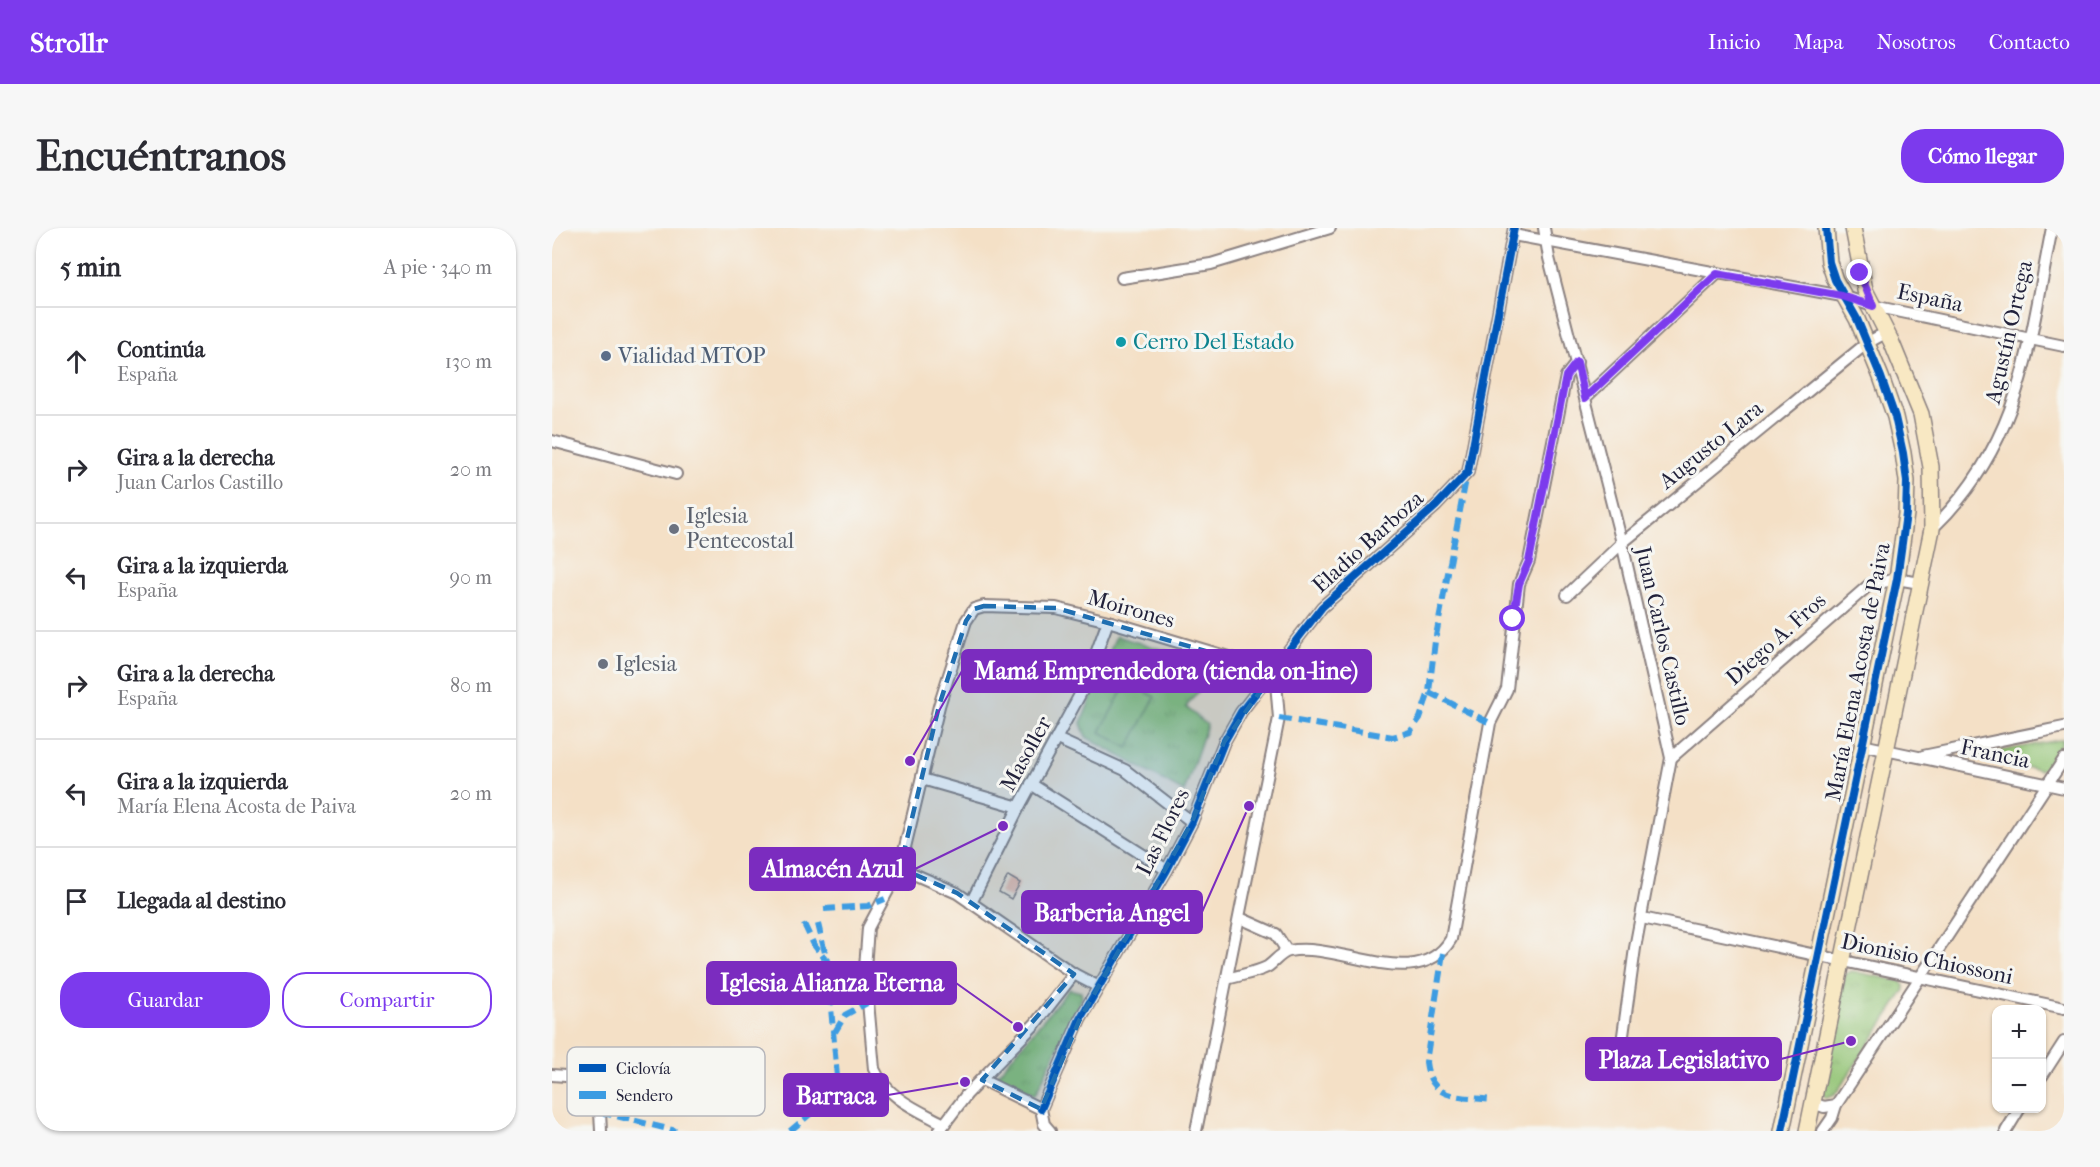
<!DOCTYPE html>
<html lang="es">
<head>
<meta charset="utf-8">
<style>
  :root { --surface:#fff; --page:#f7f7f7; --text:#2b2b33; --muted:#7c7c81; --line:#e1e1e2; --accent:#7c3aed }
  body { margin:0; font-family:"IM FELL French Canon",serif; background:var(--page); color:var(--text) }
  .controls { position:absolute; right:18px; bottom:18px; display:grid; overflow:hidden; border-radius:12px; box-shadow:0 2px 4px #0004 }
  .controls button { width:54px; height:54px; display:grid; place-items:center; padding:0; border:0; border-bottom:2px solid var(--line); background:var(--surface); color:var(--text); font:30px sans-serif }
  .stop { position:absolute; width:18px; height:18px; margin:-14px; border:4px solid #7c3aed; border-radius:50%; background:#fff }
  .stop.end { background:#7c3aed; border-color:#fff; box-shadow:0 2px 6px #0008 }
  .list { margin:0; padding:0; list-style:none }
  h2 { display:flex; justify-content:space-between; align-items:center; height:78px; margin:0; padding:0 24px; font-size:26px }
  h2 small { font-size:20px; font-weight:400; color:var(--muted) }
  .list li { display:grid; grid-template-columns:39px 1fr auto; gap:18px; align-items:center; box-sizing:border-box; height:108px; padding:0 24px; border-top:2px solid var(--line) }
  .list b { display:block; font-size:22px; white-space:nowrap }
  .list p { margin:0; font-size:20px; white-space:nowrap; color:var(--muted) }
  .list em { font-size:20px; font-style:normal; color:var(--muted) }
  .actions { display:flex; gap:12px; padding:18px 24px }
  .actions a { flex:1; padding:14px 0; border:2px solid var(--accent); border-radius:24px; text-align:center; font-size:21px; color:var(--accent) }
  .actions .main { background:var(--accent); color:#fff }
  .icon { flex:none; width:33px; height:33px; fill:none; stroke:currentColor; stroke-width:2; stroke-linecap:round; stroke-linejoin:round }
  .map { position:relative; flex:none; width:1512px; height:903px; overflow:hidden; border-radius:24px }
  header { display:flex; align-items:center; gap:36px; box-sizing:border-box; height:84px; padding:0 30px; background:var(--accent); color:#fff }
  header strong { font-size:28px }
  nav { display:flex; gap:33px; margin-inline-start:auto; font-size:21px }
  .intro { display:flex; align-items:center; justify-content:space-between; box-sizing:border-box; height:144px; padding:0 36px }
  h1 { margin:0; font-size:42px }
  .button { padding:15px 27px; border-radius:24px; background:var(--accent); color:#fff; font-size:21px; font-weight:700 }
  main { display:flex; gap:36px; padding:0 36px }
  aside { flex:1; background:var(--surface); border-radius:24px; box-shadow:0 2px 4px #0004 }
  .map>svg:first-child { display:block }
</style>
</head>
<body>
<header>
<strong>Strollr</strong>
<nav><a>Inicio</a><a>Mapa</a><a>Nosotros</a><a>Contacto</a></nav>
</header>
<div class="intro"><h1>Encuéntranos</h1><a class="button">Cómo llegar</a></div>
<main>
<aside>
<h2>5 min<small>A pie · 340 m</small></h2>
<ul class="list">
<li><svg class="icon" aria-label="ahead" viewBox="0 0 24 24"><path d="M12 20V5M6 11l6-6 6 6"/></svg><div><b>Continúa</b><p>España</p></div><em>130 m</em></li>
<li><svg class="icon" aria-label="right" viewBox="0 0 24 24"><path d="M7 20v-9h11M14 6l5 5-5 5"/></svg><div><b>Gira a la derecha</b><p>Juan Carlos Castillo</p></div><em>20 m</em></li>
<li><svg class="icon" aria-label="left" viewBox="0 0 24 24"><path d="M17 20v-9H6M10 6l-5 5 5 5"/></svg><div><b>Gira a la izquierda</b><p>España</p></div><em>90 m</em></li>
<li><svg class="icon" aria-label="right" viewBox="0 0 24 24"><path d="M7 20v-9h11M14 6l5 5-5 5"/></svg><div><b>Gira a la derecha</b><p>España</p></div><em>80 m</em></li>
<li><svg class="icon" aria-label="left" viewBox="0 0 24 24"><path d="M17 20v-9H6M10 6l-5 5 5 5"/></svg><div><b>Gira a la izquierda</b><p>María Elena Acosta de Paiva</p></div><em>20 m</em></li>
<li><svg class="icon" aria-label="arrive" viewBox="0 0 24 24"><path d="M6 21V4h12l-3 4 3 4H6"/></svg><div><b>Llegada al destino</b></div></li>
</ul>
<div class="actions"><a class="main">Guardar</a><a>Compartir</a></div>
</aside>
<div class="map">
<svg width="1512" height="903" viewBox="0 0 1512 903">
  <defs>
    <pattern id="grass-tufts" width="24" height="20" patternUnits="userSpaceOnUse" patternTransform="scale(1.5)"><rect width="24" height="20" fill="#92c373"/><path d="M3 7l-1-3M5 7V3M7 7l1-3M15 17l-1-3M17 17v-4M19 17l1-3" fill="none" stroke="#7ea764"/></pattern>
  </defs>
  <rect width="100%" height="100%" fill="#f6f6f2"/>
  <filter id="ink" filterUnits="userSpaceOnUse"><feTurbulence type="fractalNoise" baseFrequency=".0167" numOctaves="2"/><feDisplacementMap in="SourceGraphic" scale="12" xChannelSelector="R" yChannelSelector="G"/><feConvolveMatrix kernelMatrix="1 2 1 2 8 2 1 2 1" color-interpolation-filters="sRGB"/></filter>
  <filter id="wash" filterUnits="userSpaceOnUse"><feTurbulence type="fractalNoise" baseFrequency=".008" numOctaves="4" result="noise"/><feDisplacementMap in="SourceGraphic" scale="24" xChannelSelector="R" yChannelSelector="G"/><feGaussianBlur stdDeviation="1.35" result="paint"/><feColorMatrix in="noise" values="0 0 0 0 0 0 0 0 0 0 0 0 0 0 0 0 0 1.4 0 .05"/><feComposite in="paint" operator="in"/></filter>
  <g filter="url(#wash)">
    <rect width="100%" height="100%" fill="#f4e0c6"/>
    <!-- grass -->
    <g fill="url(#grass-tufts)" stroke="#5a7257" stroke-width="1.5">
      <polygon points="564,408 666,438 634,479 655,497 632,564 534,509 529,495"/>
      <polygon points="1512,511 1494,539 1488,542 1415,529"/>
      <polygon points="1299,743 1348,753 1352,757 1353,762 1283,867 1274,870 1270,864 1293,746"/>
      <polygon points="517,761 529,764 530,770 483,867 445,847"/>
    </g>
    <!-- pitch -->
    <polygon fill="#92c373" stroke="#5a7257" stroke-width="1.5" points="575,454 603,469 576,520 548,504"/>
    <g id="blocks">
      <!-- building -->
      <polygon fill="#efad93" points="456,648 468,655 459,671 447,664"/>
    </g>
  </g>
  <g filter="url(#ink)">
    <use href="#blocks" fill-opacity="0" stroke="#8b8180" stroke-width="1.5"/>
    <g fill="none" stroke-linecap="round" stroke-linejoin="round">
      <!-- street casing -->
      <g stroke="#8b8180" stroke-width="14">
        <g id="street">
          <polyline points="992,0 997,30 1070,315 1119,530 1083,720 1068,829"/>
          <polyline points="961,7 1290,68 1321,78 1512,118"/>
          <polyline points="570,50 659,36 778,0"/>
          <polyline points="1033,170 1165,46"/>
          <polyline points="0,213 124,246"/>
          <path d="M1380,301C1470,215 1477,115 1500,0"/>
          <polyline points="1015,367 1070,315 1315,115 1335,104"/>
          <polyline points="505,511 573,542 640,594"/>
          <polyline points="1310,517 1512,560"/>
          <polyline points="1371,528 1512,499"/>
          <polyline points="1119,530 1317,357 1345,351 1368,355"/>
          <polyline points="370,551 467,579"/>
          <polyline points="479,556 615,642"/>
          <polyline points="348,640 405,665 522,746 545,758"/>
          <polyline points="419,675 467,579 531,461 556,393"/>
          <polyline points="688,690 724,706 735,723"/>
          <polyline points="1090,690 1512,780"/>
          <path d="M675,751C687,747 703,745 715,739C722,735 728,725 737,723C787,713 866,767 899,711L938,495L955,461L967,356L977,333L1014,148L1025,134"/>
          <polyline points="0,847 40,850 48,884 49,903"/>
          <polyline points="1490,848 1512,814"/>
          <polyline points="430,852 489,881 492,896 498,903"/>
          <polyline points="1261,875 1272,879 1284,877"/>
          <polyline points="489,881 528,791 615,642 640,594 672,514 689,484 770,379 884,278 916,244 962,0"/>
          <path d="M392,896C366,882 335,870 322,841L313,740L316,700L348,640L387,478L414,393L422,381L432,378L504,380L556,393L723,443"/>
          <polyline points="387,903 415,866 483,796 522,746"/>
          <polyline points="644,903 727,490 723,443"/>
          <polyline points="1271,903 1280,890 1284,877 1512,531"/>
          <polyline points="1454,903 1468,880"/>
        </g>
      </g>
      <!-- secondary casing -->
      <g stroke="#8b8180" stroke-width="18">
        <g id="secondary">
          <polyline points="1230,903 1345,351 1354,286 1355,253 1351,225 1343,189 1329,149 1305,91 1283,52 1277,34 1274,0"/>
          <polyline points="1255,903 1380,301 1379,239 1369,186 1339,113 1313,62 1301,0"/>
        </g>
      </g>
      <!-- street -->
      <use href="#street" stroke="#fff" stroke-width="10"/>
      <!-- secondary -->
      <use href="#secondary" stroke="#f8e8c3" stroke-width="15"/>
      <!-- quiet -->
      <g stroke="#3c9ce2" stroke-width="6" stroke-dasharray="12 6" stroke-linecap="butt">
        <polyline points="877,464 938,495"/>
        <polyline points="727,490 841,509 858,504 868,490 877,464 883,413 915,246"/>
        <polyline points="272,681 316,678 333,671"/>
        <polyline points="252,696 262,717 273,731"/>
        <path d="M891,725L874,834C879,874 908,868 941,872"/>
        <polyline points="283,804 293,787 315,775"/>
        <polyline points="48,884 124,903"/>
        <polyline points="238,903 264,881 285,849 275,733 266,696"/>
      </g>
      <!-- cycleway casing -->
      <g stroke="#f6f6f2" stroke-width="11">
        <g id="cycleway">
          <polyline points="489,881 528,791 615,642 640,594 672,514 689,484 770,379 884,278 916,244 962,0"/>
          <polyline points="1230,903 1345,351 1354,286 1355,253 1351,225 1343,189 1329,149 1305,91 1283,52 1277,34 1274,0"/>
        </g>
      </g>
      <!-- cycleway -->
      <use href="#cycleway" stroke="#0057b8" stroke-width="8"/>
    </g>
  </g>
  <g fill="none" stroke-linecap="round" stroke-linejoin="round" filter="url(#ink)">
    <!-- route -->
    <polyline stroke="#7c3aed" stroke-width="8" points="961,391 967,356 977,333 1014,148 1025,134 1033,170 1165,46 1290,68 1321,78 1308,45"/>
  </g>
  <!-- marked area -->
  <path fill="#1f6fb2" fill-opacity="0.2" stroke="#1f6fb2" stroke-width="4.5" stroke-dasharray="12 8" stroke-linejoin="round" d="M432,378L504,380L723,443L672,514L640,594L528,791L489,881L430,852L522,746L405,665L348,640L387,478L414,393L422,381Z"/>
  <!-- markers -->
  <circle fill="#0f9aa8" stroke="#f6f6f2" stroke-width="2" cx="569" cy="114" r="6"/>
  <circle fill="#5c6f8a" stroke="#f6f6f2" stroke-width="2" cx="54" cy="128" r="6"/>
  <g fill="#6b7280" stroke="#f6f6f2" stroke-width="2">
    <circle cx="122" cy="301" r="6"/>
    <circle cx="51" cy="436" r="6"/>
  </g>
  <g text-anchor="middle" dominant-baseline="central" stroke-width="6" stroke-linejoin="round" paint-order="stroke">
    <!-- street labels -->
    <g font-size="22" fill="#22223b" stroke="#f6f6f2">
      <text transform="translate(1378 70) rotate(12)">España</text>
      <text transform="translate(1457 104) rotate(-77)">Agustín Ortega</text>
      <text transform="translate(1159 217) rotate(-39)">Augusto Lara</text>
      <text transform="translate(816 314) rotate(-42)">Eladio Barboza</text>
      <text transform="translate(579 381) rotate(16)">Moirones</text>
      <text transform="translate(1111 408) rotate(77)">Juan Carlos Castillo</text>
      <text transform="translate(1224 411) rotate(-42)">Diego A. Fros</text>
      <text transform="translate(1306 444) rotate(-79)">María Elena Acosta de Paiva</text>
      <text transform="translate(474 526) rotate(-61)">Masoller</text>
      <text transform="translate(1443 526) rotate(12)">Francia</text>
      <text transform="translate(611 604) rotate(-64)">Las Flores</text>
      <text transform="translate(1375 731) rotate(12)">Dionisio Chiossoni</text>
    </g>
    <!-- culture labels -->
    <g font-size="22" fill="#0d838f" stroke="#f6f6f2" text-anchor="start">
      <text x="581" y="114">Cerro Del Estado</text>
    </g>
    <!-- service labels -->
    <g font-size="22" fill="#4e5e75" stroke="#f6f6f2" text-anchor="start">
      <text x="66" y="128">Vialidad MTOP</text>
    </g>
    <!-- worship labels -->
    <g font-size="22" fill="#5b616d" stroke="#f6f6f2" text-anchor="start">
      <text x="134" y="288">Iglesia<tspan x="134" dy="25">Pentecostal</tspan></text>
      <text x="63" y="436">Iglesia</text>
    </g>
  </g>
  <!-- legend -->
  <rect x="15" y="819" width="198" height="69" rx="9" fill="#f6f6f2" stroke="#b6b6bb" stroke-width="1.5"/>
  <rect x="27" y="836" width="27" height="8" fill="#0057b8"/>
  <rect x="27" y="863" width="27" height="8" fill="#3c9ce2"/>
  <g font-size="16" fill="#22223b">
    <text x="64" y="846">Ciclovía</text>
    <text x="64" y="873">Sendero</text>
  </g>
  <!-- callouts -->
  <path fill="none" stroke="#7b2cbf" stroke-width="2" d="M358 533L410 443M451 598L363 641M697 578L650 684M466 799L404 755M1299 813L1229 831M413 854L336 867"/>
  <g fill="#7b2cbf" stroke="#f6f6f2" stroke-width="2">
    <circle cx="358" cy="533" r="6"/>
    <circle cx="451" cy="598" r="6"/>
    <circle cx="697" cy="578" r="6"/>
    <circle cx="466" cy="799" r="6"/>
    <circle cx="1299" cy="813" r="6"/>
    <circle cx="413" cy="854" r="6"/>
  </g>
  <g fill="#7b2cbf" stroke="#7b2cbf" stroke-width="2">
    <rect x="410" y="422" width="409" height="42" rx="6"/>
    <rect x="198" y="620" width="165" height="42" rx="6"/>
    <rect x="470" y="663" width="180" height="42" rx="6"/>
    <rect x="155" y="734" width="249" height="42" rx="6"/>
    <rect x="1034" y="810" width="195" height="42" rx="6"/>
    <rect x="232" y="846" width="104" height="42" rx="6"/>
  </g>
  <g font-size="24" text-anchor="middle" font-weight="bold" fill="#fff">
    <text x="614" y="451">Mamá Emprendedora (tienda on-line)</text>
    <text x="281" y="649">Almacén Azul</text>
    <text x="560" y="693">Barberia Angel</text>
    <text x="280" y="763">Iglesia Alianza Eterna</text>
    <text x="1132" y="840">Plaza Legislativo</text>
    <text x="284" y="876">Barraca</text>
  </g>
</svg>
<div class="controls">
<button>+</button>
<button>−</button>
</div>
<div class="stop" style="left:961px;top:391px"></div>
<div class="stop end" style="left:1308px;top:45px"></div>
</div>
</main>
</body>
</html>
